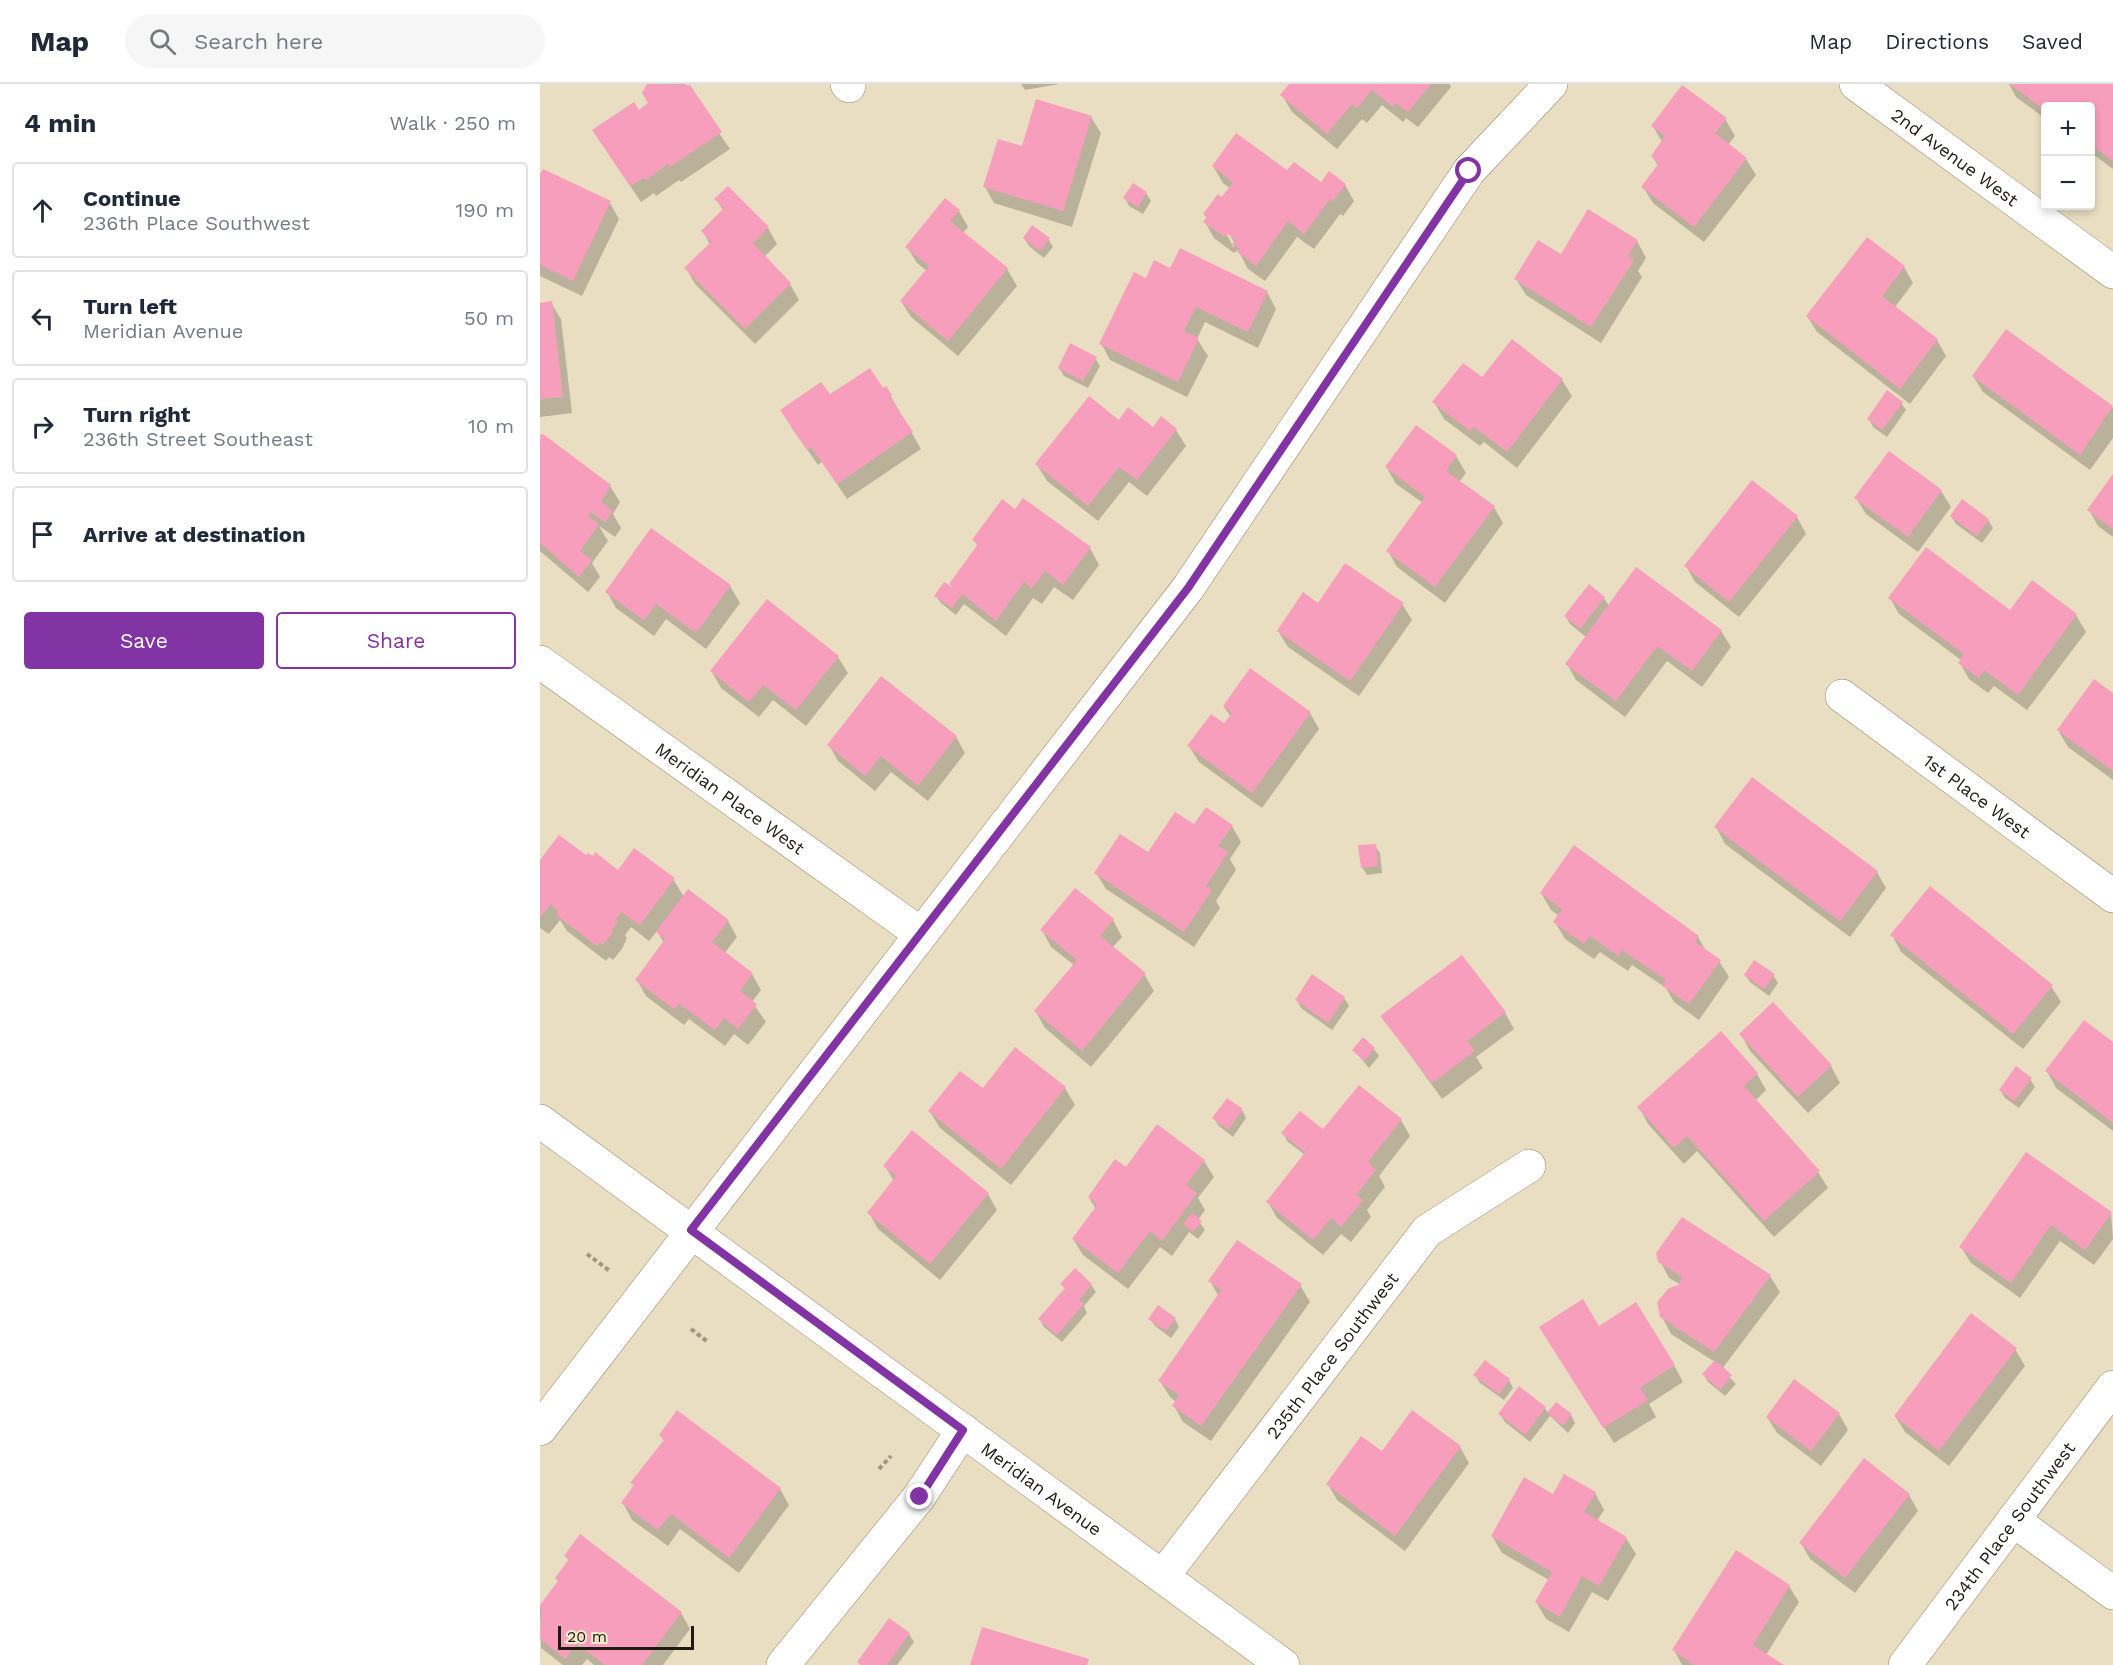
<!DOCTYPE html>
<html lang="en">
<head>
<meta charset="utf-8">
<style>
  :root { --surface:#fff; --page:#f6f6f7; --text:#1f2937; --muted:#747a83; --line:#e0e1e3; --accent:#8234a4 }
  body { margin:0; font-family:"Work Sans",sans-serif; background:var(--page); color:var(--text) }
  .controls { position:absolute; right:18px; top:18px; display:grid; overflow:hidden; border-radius:6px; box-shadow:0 3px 9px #0003 }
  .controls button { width:54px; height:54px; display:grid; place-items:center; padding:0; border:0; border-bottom:2px solid var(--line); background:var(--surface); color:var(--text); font:30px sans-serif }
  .scale { position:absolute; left:18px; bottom:15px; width:136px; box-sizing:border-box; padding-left:6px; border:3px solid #1f1b11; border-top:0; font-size:16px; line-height:21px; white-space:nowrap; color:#1f1b11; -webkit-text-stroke:4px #f6ebcf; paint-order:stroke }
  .stop { position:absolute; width:18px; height:18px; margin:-14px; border:4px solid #8234a4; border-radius:50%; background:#fff }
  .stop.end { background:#8234a4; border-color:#fff; box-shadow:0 2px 6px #0008 }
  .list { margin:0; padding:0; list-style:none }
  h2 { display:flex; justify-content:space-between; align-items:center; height:78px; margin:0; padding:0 24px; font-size:26px }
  h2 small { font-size:20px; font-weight:400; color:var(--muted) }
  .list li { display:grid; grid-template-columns:39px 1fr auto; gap:18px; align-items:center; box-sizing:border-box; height:96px; margin:0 12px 12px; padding:0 12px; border:2px solid var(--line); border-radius:6px }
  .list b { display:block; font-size:22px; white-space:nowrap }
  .list p { margin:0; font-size:20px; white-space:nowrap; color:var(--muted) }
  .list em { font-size:20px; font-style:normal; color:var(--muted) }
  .actions { display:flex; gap:12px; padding:18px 24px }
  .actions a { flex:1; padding:14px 0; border:2px solid var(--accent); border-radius:6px; text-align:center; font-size:21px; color:var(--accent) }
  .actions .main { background:var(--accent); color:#fff }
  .icon { flex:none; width:33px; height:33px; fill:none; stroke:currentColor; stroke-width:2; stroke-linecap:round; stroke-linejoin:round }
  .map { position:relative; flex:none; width:1573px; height:1581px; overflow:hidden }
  header { display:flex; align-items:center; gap:36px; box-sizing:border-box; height:84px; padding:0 30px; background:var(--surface); border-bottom:2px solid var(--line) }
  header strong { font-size:28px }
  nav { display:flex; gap:33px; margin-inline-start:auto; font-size:21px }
  .search { width:420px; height:54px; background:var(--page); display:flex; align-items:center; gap:15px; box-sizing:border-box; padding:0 21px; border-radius:33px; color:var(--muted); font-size:22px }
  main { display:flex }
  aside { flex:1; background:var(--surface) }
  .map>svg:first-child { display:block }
</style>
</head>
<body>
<header>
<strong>Map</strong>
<div class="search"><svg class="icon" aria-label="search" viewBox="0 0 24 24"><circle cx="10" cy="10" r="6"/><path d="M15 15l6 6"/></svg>Search here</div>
<nav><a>Map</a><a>Directions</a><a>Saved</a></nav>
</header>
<main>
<aside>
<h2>4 min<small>Walk · 250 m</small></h2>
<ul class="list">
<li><svg class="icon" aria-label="ahead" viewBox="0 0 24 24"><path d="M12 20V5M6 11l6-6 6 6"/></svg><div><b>Continue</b><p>236th Place Southwest</p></div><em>190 m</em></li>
<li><svg class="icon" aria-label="left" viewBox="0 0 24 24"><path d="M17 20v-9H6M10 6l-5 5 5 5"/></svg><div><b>Turn left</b><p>Meridian Avenue</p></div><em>50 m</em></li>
<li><svg class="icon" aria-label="right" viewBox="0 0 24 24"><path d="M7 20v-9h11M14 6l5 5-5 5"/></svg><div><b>Turn right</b><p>236th Street Southeast</p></div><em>10 m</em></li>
<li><svg class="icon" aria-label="arrive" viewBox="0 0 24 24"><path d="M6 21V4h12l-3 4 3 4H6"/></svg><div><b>Arrive at destination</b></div></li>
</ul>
<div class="actions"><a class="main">Save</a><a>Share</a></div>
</aside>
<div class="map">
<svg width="1573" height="1581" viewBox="0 0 1573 1581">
  <rect width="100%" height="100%" fill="#e9dec2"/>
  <!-- shadow -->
  <g fill="#0003" fill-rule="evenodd">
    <polygon points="110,0 145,0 190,65 141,98 139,96 116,112 114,109 101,118 64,63 110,20 106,3"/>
    <polygon points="481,0 520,0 485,6"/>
    <polygon points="750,0 910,0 911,3 878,43 866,34 863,38 842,21 827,39 822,35 797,65 752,28 742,11"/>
    <polygon points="1469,0 1573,0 1573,85 1550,68 1550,22 1506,22 1506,35 1476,13"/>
    <polygon points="551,33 561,49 532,143 454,119 445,103 483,64"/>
    <polygon points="1185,35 1195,52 1188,61 1206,75 1216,91 1164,158 1113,119 1103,103 1119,83 1112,72 1122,58 1113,42"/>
    <path d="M673,82L748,88L781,100L805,101L814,117L803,132L800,130L774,165L757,153L725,197L708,185L698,166L694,169L674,154L665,138L667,135L665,130L690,104L683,99ZM685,143L694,158V164L683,144Z"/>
    <polygon points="0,94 70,119 79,135 42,212 0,192"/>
    <polygon points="606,109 611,117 603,130 589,122 585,114"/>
    <polygon points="176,115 228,144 237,160 224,173 250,200 259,216 215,260 155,200 146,184 170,161 163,147 183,126"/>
    <polygon points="419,127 428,143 423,149 467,185 477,202 418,272 371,233 361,217 387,187 377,179 367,163"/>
    <polygon points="484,154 509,156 513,163 504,174 489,162"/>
    <polygon points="1097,157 1106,174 1098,187 1102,193 1061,259 986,211 976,195 1021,172"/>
    <polygon points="1364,183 1373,199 1355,223 1397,256 1406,272 1370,320 1277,248 1267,232"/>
    <polygon points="631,186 727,208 736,225 718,264 665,238 657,255 668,272 647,313 570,276 561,259 606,196"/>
    <polygon points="11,219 21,235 32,329 0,333 0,220"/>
    <polygon points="1466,247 1573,324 1573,354 1550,386 1443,308 1433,292"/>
    <polygon points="972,257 1022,296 1032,312 977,384 944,358 940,362 904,335 894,318 942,295"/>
    <polygon points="555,274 560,282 548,304 524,292 519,284"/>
    <polygon points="346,304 381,365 307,415 282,378 278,381 251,343 290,312"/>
    <polygon points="1361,319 1366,326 1347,353 1333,343 1329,335"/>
    <polygon points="579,338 636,346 646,362 607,412 589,398 558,437 507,397 497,381"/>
    <polygon points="876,343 916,372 926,389 919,398 954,423 963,439 905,519 857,483 848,467 883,419 856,400 847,384"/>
    <polygon points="0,352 70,402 80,418 73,430 81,444 75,453 59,442 68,457 52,479 60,493 48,508 0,467"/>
    <polygon points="1573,392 1573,453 1558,442 1549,426"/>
    <polygon points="1401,407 1411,423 1378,468 1326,430 1316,414"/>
    <polygon points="476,427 550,464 559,481 533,516 514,503 502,520 493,514 466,552 424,520 416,531 401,519 396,512 415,508 411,500 438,463 434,456"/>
    <polygon points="1411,432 1448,436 1453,444 1442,459 1416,440"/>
    <polygon points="1257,433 1266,450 1199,533 1155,498 1146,482"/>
    <polygon points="112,446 190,502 200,519 166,565 126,535 114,552 76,524 67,508"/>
    <polygon points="1096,485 1181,547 1191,563 1162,603 1127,577 1085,633 1036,596 1027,580 1046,553 1030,540 1026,533 1064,514 1069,522"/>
    <polygon points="1492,499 1536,531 1546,548 1487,626 1454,602 1448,609 1429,595 1420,579 1421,576 1359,530 1350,514 1471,528"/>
    <polygon points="862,520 872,536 819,612 748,563 738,547 779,521"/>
    <polygon points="298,573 308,589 266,642 233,616 219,633 181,604 172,588"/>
    <polygon points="1573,611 1573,696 1528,663 1518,646"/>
    <polygon points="684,623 770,629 779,645 722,724 659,678 649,662 685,642 691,633"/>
    <polygon points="416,653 425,669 388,717 351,688 335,707 298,677 289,661"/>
    <polygon points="654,742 692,742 701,758 690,775 696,786 676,817 680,824 654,863 566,805 556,789 609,771"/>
    <polygon points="1176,743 1337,788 1346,804 1310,853 1185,760"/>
    <polygon points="835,762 840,769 842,789 827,791 822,783"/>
    <polygon points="1034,764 1158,853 1166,867 1179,877 1189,893 1159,936 1134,918 1126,904 1092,881 1088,887 1060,868 1054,875 1025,855 1015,838 1019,832 1011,826 1001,809"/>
    <polygon points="46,773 79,788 133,795 144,813 188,837 197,853 184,870 212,890 221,906 212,918 226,938 208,961 194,950 185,962 149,935 144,941 106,912 97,896 124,859 117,847 109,857 91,843 85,851 87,854 82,865 73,876 69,873 66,877 27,847 20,836 9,850 0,844 0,778"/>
    <polygon points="573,836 582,853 572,864 604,890 614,907 551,983 505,944 496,928 534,881 511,863 502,846"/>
    <polygon points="1352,851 1511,902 1521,918 1483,965 1361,868"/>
    <polygon points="1205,891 1233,891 1238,899 1229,912 1210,898"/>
    <polygon points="773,892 804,914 809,922 792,946 761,924 757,916"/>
    <polygon points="1233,920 1291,982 1300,999 1268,1029 1210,967 1201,950"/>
    <polygon points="965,929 974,945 936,973 943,984 902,1015 842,932"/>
    <polygon points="1573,960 1573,1047 1516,1004 1507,987"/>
    <polygon points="476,965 525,1004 535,1021 471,1101 400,1044 390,1028 443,1006"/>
    <polygon points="834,965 839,972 829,984 814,966"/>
    <polygon points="1217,990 1226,1006 1215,1017 1278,1088 1288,1104 1234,1153 1157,1067 1144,1080 1108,1040 1099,1023"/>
    <polygon points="1490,995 1495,1003 1479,1024 1465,1014 1460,1006"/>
    <polygon points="702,1026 706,1034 693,1053 679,1042 674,1035"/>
    <polygon points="861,1036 870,1052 839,1092 845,1103 827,1126 831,1133 811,1158 801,1150 783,1171 737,1134 728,1118 765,1071 747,1057 743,1049 783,1048"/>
    <polygon points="617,1042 664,1077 674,1093 658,1114 665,1126 658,1136 665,1146 658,1155 649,1148 632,1172 620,1163 588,1205 543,1171 533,1155 556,1125 549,1114 586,1085"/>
    <polygon points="1487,1070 1571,1129 1573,1155 1554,1181 1520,1157 1480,1214 1431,1179 1421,1163"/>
    <polygon points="345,1082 448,1110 457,1126 400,1196 338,1145 329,1129 354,1097"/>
    <polygon points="1142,1135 1230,1192 1240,1208 1182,1285 1196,1300 1185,1312 1168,1298 1163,1290 1175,1278 1131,1250 1122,1233 1141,1201 1129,1194 1120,1177"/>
    <polygon points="670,1197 760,1201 770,1218 671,1357 643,1338 634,1322 636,1318 630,1313 620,1297 679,1213"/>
    <polygon points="522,1200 551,1201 556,1208 544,1222 547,1229 522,1258 504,1243 500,1235 526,1205"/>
    <polygon points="610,1235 635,1235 639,1243 631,1254 615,1242"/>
    <polygon points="1059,1244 1134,1281 1143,1298 1109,1320 1116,1333 1074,1359 1010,1259"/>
    <polygon points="1475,1265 1485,1282 1409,1382 1365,1348 1355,1332"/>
    <polygon points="935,1291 969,1296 973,1304 964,1316 940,1299"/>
    <polygon points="1005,1324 1008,1329 1031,1331 1035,1339 1028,1349 1010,1332 990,1358 965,1338 960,1330"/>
    <polygon points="1299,1330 1308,1346 1281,1382 1237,1349 1227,1333"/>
    <polygon points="121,1352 240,1405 249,1421 199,1489 140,1445 128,1462 92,1436 83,1419 95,1403 92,1399 125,1358"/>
    <polygon points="920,1363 929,1379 865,1467 797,1416 788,1400 842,1369"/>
    <polygon points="1055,1409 1064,1426 1057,1437 1086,1454 1096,1470 1068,1517 1052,1508 1029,1548 1006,1535 996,1518 1009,1496 962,1469 952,1452 1013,1412"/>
    <polygon points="1369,1411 1378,1427 1315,1509 1270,1475 1261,1459"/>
    <polygon points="26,1472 141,1529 150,1545 123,1581 54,1581 47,1575 42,1581 23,1581 1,1564 0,1523 19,1498 29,1478"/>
    <polygon points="1249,1502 1259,1518 1226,1571 1242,1581 1142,1581 1134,1566"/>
    <polygon points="349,1536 369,1550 374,1558 357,1581 321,1581 319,1578"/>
  </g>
  <!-- building -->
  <g fill="#f89ebd">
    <polygon points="107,0 150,1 182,48 130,83 128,80 106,96 104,94 90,102 52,46 94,18 99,26 108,19 102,9"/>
    <polygon points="749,0 891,0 868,28 856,19 853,23 832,6 817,24 812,20 787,50 740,11"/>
    <polygon points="1470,0 1573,0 1573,77 1550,60 1550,22 1506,22 1506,27"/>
    <polygon points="1142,1 1187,34 1175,49 1207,74 1154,143 1101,103 1119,79 1111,72 1125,52 1111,42"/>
    <polygon points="496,15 552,32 523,127 443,103 458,55 482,62"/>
    <polygon points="696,49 747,86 754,78 781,98 789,87 806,100 793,117 790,115 764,150 748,137 716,182 697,168 700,165 692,160 695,156 688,150 685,153 663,138 667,133 663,130 678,110 682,113 693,98 672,82"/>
    <polygon points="3,85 71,117 33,197 0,181 0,90"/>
    <polygon points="593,99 607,108 598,123 583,114"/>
    <polygon points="188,102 229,143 213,159 251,199 205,245 144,184 171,158 161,147 184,124 174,115"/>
    <polygon points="405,114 420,126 410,137 468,184 408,257 360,217 389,182 365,163"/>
    <polygon points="1048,125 1098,156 1088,172 1094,176 1051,243 974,195 998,156 1021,170"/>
    <polygon points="492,141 510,154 500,167 483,154"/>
    <polygon points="1327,153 1365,182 1342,212 1398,255 1360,305 1266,232"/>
    <polygon points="640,164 728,207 708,248 656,223 644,247 659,254 638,298 559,260 594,188 606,194 614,176 630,184"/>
    <polygon points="12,217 23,313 0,315 0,219"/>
    <polygon points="1466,245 1573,322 1540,371 1432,292"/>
    <polygon points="972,255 1023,295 967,368 934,343 930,347 892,318 923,279 942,293"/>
    <polygon points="530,259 557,273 543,297 518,284"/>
    <polygon points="330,284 343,304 346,302 352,311 350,313 373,348 297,400 271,363 267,366 240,326 281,298 290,310"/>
    <polygon points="1347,306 1363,318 1342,346 1327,335"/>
    <polygon points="549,312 579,336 588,323 613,343 621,332 637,345 597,396 579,383 548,422 495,380"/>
    <polygon points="876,341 917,371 906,387 955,422 895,503 846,467 885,413 845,383"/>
    <polygon points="3,350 71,401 61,418 73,427 65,438 51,428 48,432 59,440 40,467 52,476 39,493 0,459 0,351"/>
    <polygon points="1349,367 1402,406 1368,453 1314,414"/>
    <polygon points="1573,390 1573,445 1547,426"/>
    <polygon points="1212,396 1258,432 1189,518 1144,482"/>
    <polygon points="483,414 551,463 523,501 505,487 492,504 484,498 456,537 422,510 412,524 394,512 404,498 417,506 409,500 438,460 432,456 462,415 475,425"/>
    <polygon points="1422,415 1449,435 1437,452 1410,432"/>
    <polygon points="111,444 191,501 156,549 116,520 104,536 65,508"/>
    <polygon points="1386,463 1470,526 1492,496 1537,530 1478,611 1444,586 1439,594 1418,579 1424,570 1348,514"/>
    <polygon points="805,479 864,519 810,597 737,547 763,508 778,519"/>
    <polygon points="1096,483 1182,546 1152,587 1117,562 1076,617 1025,580"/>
    <polygon points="1049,500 1065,513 1040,545 1024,532"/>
    <polygon points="227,515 299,572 256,626 223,601 209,618 170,587"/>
    <polygon points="710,584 771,628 712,709 647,662 671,630 684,639 692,629 683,622"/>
    <polygon points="341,592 417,652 378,702 341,672 325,692 287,661"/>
    <polygon points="1554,595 1573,609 1573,687 1517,646"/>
    <polygon points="1212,693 1338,787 1300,837 1174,743"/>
    <polygon points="666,723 693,741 678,762 688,768 666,802 672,806 644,848 554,789 580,750 608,768 635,728 654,740"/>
    <polygon points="19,751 46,771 48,769 53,772 55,768 78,786 94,764 135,794 100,841 81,828 76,835 78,837 72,846 73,848 63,861 60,858 57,862 16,831 18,827 11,820 0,834 0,776"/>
    <polygon points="836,760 838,782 821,784 818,761"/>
    <polygon points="1034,761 1159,852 1155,858 1181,876 1149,920 1122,902 1126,896 1082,866 1078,872 1050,852 1044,860 1013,838 1022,825 1000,809"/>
    <polygon points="1390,802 1513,901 1473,950 1350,851"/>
    <polygon points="535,804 574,835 560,852 606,889 542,967 494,927 537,876 500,846"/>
    <polygon points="148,805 189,836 172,858 213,889 200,907 217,920 198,945 184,934 175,946 139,920 134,925 95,896 125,855 116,848"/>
    <polygon points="922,871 966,928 927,957 935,967 892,999 840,932"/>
    <polygon points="1214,876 1235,890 1224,905 1204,891"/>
    <polygon points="772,890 805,913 788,939 755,916"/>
    <polygon points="1233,918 1292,981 1258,1013 1199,950"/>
    <polygon points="1544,936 1573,958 1573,1039 1505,987"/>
    <polygon points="1181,947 1218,989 1204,1002 1280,1087 1224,1137 1147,1052 1134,1064 1097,1023"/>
    <polygon points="823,953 835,964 824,977 812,966"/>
    <polygon points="475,963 526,1003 461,1085 388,1027 420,987 443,1004"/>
    <polygon points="1476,982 1492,994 1474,1017 1459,1006"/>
    <polygon points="819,1001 862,1035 828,1078 836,1086 816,1111 823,1116 801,1143 791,1134 773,1156 726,1118 778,1052 764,1068 741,1049 760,1027 783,1045"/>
    <polygon points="687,1014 703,1025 688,1046 672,1034"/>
    <polygon points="617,1040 665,1076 646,1101 657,1109 622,1157 610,1147 578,1189 532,1155 557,1121 548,1113 575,1075 586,1083"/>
    <polygon points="372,1046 449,1109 390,1180 327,1129 356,1092 343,1082"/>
    <polygon points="1486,1068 1572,1128 1545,1166 1511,1141 1471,1199 1419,1163"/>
    <polygon points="652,1129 662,1137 653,1148 643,1140"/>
    <polygon points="1142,1133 1231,1191 1174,1268 1120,1233 1117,1218 1129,1204 1138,1201 1142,1193 1118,1178 1116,1169"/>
    <polygon points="697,1156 762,1200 661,1342 632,1322 639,1311 618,1297 681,1206 668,1197"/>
    <polygon points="535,1184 552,1200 539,1216 544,1220 517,1251 498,1235 525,1204 520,1200"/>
    <polygon points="1043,1215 1059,1242 1096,1218 1135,1281 1100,1304 1108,1316 1063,1344 999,1243"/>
    <polygon points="618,1221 636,1234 626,1247 608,1235"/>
    <polygon points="1431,1229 1477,1264 1399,1367 1354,1332"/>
    <polygon points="945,1276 970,1295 959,1310 933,1291"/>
    <polygon points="1175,1276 1192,1291 1180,1306 1162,1290"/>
    <polygon points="1254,1295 1300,1329 1271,1367 1226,1333"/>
    <polygon points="979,1302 1006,1323 985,1351 958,1330"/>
    <polygon points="1016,1318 1032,1330 1023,1342 1007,1329"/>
    <polygon points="137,1326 241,1404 189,1474 131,1430 118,1446 81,1419 94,1401 90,1399 124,1356 119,1351"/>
    <polygon points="872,1326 921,1362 855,1452 786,1400 821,1352 842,1367"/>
    <polygon points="1324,1374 1370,1410 1305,1494 1259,1459"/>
    <polygon points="1024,1390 1056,1408 1044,1428 1087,1453 1059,1502 1042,1492 1020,1533 995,1518 1012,1488 951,1452 984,1393 1013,1410"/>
    <polygon points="40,1450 142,1528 102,1581 65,1581 37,1560 25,1575 0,1555 2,1531 0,1521 18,1497 15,1494 29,1475 24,1472"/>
    <polygon points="1196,1466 1250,1501 1213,1561 1244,1581 1154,1581 1132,1566"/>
    <polygon points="349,1534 370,1549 347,1581 321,1581 317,1578"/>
    <polygon points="442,1543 549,1575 547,1581 430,1581"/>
  </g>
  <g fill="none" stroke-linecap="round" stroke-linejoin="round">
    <!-- street casing -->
    <g stroke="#8e846a" stroke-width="34">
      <g id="street">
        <polyline points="307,0 309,2"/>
        <path id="s1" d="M1316,0L1573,188"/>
        <path id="s2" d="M0,578L381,850"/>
        <path id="s3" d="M1302,612L1573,812"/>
        <polyline points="0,1345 648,504 929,87 1011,0"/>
        <polyline points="1473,1436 1573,1509"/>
        <path id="s4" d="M623,1492L887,1147L989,1082"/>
        <polyline points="243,1581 379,1413 423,1346"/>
        <path id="s5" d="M1365,1581L1573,1303"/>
      </g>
    </g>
    <!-- secondary casing -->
    <g stroke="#8e846a" stroke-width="34">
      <g id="secondary">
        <path id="s6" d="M0,1037L743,1581"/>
      </g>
    </g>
    <!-- path -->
    <g stroke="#9f9781" stroke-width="4" stroke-dasharray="4.5 3" stroke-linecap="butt">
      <polyline points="47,1170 70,1187"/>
      <polyline points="151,1245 168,1258"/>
      <polyline points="339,1385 351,1372"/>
    </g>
    <!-- street -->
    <use href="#street" stroke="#fff" stroke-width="33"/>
    <!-- secondary -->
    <use href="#secondary" stroke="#fff" stroke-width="33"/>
  </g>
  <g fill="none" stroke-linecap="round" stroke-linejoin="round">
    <!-- route -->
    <polyline stroke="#8234a4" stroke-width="8" points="380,1413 423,1346 151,1146 648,504 929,87"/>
  </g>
  <g text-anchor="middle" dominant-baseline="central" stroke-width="6" stroke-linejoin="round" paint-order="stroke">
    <!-- street labels -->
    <g font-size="18" fill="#1f1b11" stroke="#f6ebcf">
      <text stroke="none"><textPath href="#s1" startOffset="123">2nd Avenue West</textPath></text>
      <text stroke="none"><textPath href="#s3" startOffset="168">1st Place West</textPath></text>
      <text stroke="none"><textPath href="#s2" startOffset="234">Meridian Place West</textPath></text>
      <text stroke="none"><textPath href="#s4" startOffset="278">235th Place Southwest</textPath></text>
      <text stroke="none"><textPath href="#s6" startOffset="622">Meridian Avenue</textPath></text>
      <text stroke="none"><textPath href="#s5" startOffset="174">234th Place Southwest</textPath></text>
    </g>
  </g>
</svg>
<div class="controls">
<button>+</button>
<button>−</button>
</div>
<div class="scale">20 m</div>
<div class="stop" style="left:929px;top:87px"></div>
<div class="stop end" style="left:380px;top:1413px"></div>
</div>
</main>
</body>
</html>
